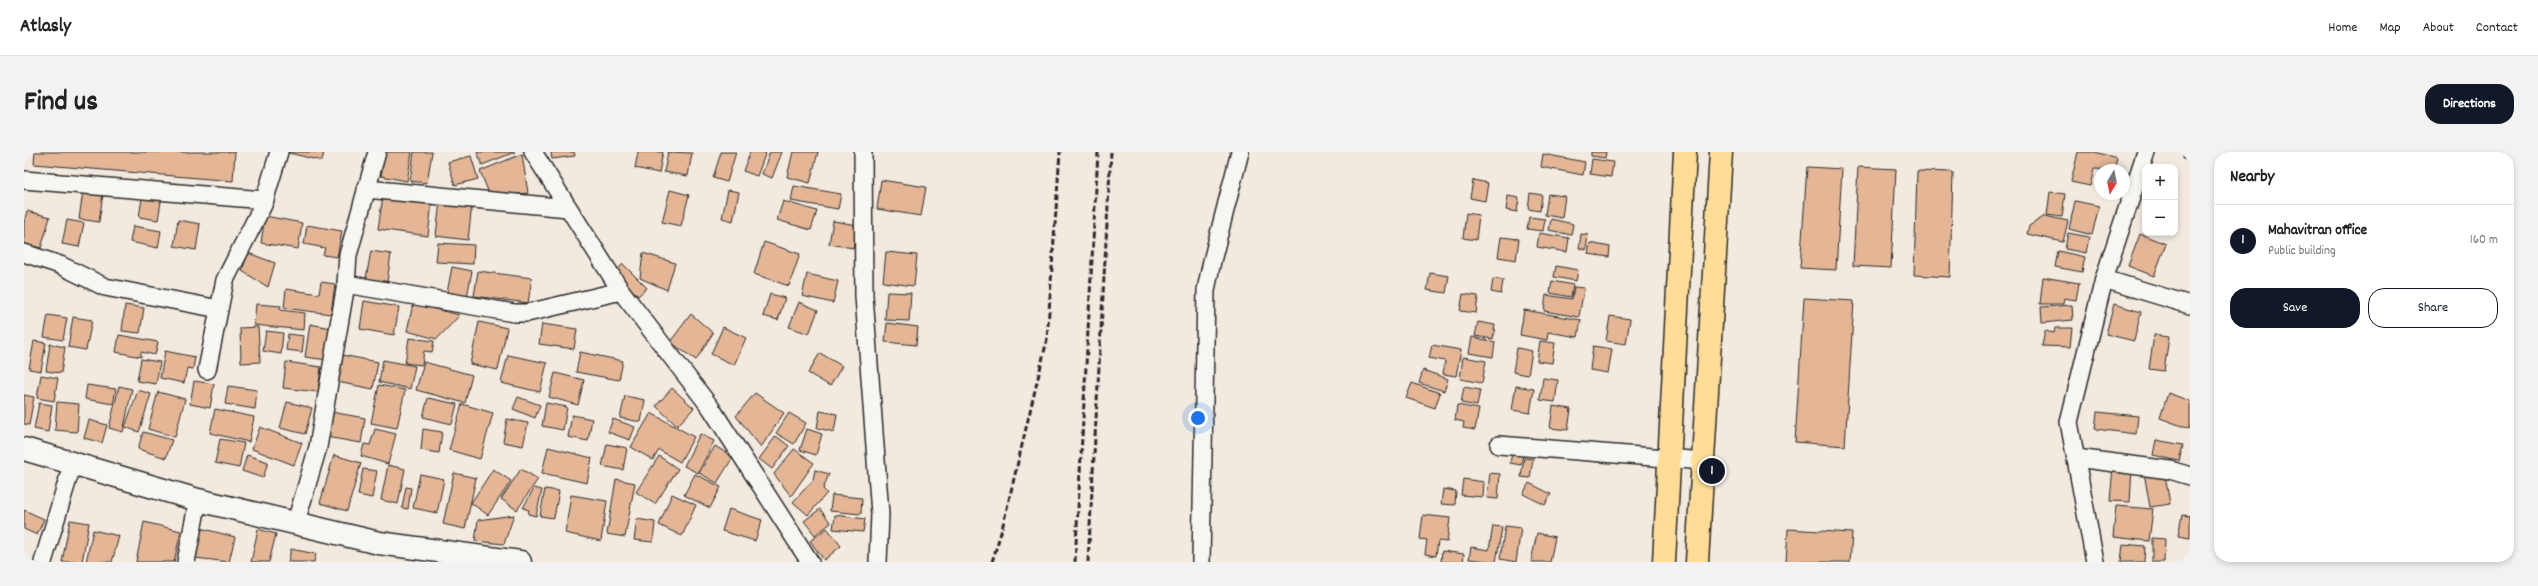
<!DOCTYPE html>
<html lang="en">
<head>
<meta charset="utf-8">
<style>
  :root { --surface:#fff; --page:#f2f2f2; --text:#222; --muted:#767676; --line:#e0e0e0; --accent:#111827 }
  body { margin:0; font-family:Dekko,sans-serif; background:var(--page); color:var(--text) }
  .controls { position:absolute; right:12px; top:12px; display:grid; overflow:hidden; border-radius:8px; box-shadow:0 2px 6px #0003 }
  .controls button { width:36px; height:36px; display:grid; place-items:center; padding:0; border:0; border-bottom:1px solid var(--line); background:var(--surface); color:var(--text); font:20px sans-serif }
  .compass { position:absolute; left:2070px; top:12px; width:36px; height:36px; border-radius:50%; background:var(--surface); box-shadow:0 2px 6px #0003; rotate:190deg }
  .you { position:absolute; left:1174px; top:266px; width:14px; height:14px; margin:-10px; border:3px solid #fff; border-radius:50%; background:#1a73e8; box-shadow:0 0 0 6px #1a73e833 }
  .badge { display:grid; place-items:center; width:26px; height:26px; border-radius:50%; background:var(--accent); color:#fff; font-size:13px; font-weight:700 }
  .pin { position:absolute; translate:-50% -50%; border:2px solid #fff; box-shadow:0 1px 4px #0006 }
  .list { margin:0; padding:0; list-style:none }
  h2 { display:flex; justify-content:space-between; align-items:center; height:52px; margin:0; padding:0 16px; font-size:17px }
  h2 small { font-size:13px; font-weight:400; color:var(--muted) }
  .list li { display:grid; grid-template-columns:26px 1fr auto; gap:12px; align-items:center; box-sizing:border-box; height:72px; padding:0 16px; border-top:1px solid var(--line) }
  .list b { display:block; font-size:15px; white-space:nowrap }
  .list p { margin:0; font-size:13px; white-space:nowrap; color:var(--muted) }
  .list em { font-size:13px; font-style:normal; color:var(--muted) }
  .actions { display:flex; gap:8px; padding:12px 16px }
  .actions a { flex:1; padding:9px 0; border:1px solid var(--accent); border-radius:16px; text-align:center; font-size:14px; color:var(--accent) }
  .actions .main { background:var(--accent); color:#fff }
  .map { position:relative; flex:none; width:2166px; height:410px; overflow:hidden; border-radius:16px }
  header { display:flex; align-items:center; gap:24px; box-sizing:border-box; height:56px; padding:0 20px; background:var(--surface); border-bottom:1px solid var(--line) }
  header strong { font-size:19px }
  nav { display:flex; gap:22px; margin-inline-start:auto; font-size:14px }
  .intro { display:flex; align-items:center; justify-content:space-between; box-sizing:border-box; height:96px; padding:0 24px }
  h1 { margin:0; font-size:28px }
  .button { padding:10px 18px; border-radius:16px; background:var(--accent); color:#fff; font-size:14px; font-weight:700 }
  main { display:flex; gap:24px; padding:0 24px }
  aside { flex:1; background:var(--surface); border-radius:16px; box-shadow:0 2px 6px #0003 }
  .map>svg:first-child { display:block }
</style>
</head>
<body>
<header>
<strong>Atlasly</strong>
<nav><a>Home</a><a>Map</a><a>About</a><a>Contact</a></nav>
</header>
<div class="intro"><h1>Find us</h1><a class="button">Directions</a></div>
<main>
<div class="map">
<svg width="2166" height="410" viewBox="0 0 2166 410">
  <rect width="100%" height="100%" fill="#f2e9df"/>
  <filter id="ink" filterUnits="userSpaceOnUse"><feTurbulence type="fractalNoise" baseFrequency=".025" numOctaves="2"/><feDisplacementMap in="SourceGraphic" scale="8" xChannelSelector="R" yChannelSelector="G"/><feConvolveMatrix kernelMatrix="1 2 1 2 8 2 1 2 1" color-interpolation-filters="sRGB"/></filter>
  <g filter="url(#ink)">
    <!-- building -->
    <g fill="#e4b695" stroke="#2b2b2b">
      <polygon points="11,0 211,0 209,29 10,12"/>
      <polygon points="261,0 300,0 298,9"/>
      <polygon points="361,0 388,0 383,29 357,24"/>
      <polygon points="390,0 408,0 403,31 386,29"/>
      <polygon points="453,0 491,0 458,13"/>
      <polygon points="527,0 550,0 551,4 528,7"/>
      <polygon points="614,0 639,0 635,21 611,16"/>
      <polygon points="644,0 668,1 664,24 640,20"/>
      <polygon points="697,0 712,0 703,30 689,26"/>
      <polygon points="726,0 742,0 733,24 719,19"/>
      <polygon points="746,0 758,0 748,26 738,22"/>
      <polygon points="769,0 794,0 786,31 763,25"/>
      <polygon points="1567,0 1582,0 1581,6 1567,4"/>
      <polygon points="2054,0 2071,0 2093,6 2090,18 2070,17 2066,34 2047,30"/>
      <polygon points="2160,0 2166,0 2166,7 2159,7"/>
      <polygon points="498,2 504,41 466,44 456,19"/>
      <polygon points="1519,2 1561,10 1559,23 1517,15"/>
      <polygon points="447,4 454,27 431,33 424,10"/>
      <polygon points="1568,7 1589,10 1587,25 1566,22"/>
      <polygon points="1783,15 1818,17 1812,118 1776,116"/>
      <polygon points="1834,15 1872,17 1867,116 1829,114"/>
      <polygon points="1893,19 1929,20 1926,125 1890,123"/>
      <polygon points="857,28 902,35 897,64 853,57"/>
      <polygon points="1449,28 1464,31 1461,49 1446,46"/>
      <polygon points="770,34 817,42 814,57 767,49"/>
      <polygon points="646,38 665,43 657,74 638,70"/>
      <polygon points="704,38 715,40 709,69 698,66"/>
      <polygon points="59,39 79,42 75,70 55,67"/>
      <polygon points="119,40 138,43 134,68 115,65"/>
      <polygon points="2026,40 2041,42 2038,65 2023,63"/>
      <polygon points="1506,41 1518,43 1516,59 1504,57"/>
      <polygon points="1524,42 1541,44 1538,66 1521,63"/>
      <polygon points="359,44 408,50 404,84 354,77"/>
      <polygon points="1484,44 1495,46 1493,60 1482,58"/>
      <polygon points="416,49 448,52 444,88 412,84"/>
      <polygon points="759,49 793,59 787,78 753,68"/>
      <polygon points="2051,49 2075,54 2068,83 2045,77"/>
      <polygon points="3,59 26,65 17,96 0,92 0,71"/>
      <polygon points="1442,61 1455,63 1452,88 1439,86"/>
      <polygon points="241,64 278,71 274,97 237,91"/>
      <polygon points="2021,64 2044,69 2039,90 2003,82 2005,74"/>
      <polygon points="1505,65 1521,67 1519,79 1503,77"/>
      <polygon points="1527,67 1549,72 1547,83 1525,78"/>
      <polygon points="43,68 60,71 55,95 38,92"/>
      <polygon points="154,68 176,72 172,98 150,94"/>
      <polygon points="809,69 833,73 829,96 805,92"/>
      <polygon points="283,73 318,79 313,105 299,103 301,96 280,92"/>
      <polygon points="109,74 137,79 134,96 106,90"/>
      <polygon points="1515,81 1545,86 1543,100 1513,95"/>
      <polygon points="2044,81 2065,85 2062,101 2041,97"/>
      <polygon points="1557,82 1564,83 1562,98 1555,96"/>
      <polygon points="2116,82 2142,92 2130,124 2104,114"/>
      <polygon points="1477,85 1495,87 1492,108 1474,105"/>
      <polygon points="740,90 776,102 765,134 730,122"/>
      <polygon points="414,91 450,93 449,112 412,110"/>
      <polygon points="1566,91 1586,95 1585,105 1564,102"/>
      <polygon points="347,99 367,102 363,130 342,126"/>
      <polygon points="2034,99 2061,105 2058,120 2031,115"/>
      <polygon points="862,100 893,103 890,134 859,130"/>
      <polygon points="224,101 251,111 244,135 218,119"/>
      <polygon points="619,101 651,111 643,138 616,126"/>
      <polygon points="599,112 623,136 614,144 591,120"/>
      <polygon points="1532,114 1554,118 1552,129 1530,125"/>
      <polygon points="428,115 448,119 443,145 423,141"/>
      <polygon points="454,119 508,126 504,151 450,144"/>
      <polygon points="1406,121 1425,124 1422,141 1403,138"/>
      <polygon points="783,122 814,129 809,151 778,144"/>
      <polygon points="2019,125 2055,131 2052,148 2040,146 2039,152 2016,152"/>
      <polygon points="1469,127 1479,128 1477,142 1467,140"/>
      <polygon points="1528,129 1549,133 1547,145 1526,141"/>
      <polygon points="297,130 311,132 307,162 260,156 262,137 295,142"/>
      <polygon points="1550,135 1560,136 1555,165 1520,159 1522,143 1548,147"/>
      <polygon points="863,140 887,141 885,169 861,168"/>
      <polygon points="746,142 761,146 754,168 739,164"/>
      <polygon points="1439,142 1454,144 1452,161 1436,159"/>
      <polygon points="1780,146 1830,149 1821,294 1771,290"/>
      <polygon points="340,149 375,155 370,183 336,177"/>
      <polygon points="775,150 794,158 785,182 765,175"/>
      <polygon points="232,152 257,154 256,158 281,161 280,178 230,173"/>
      <polygon points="389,152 436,163 413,187 383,179"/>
      <polygon points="2090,152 2117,160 2110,189 2082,182"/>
      <polygon points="101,153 120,156 116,181 98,179"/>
      <polygon points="2048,153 2049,168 2018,171 2017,155"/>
      <polygon points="1500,158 1557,168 1554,185 1524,180 1523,188 1496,183"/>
      <polygon points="667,162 689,181 672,208 646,190"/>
      <polygon points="24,163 43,166 39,188 20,185"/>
      <polygon points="1586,164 1606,167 1602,192 1582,189"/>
      <polygon points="49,165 68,168 62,198 44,195"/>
      <polygon points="455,170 483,176 474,218 446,212"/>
      <polygon points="1454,170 1471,173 1469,187 1451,184"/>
      <polygon points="863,171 894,175 892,193 861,190"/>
      <polygon points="286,172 307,176 303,208 281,205"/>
      <polygon points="518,172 553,177 550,197 515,192"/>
      <polygon points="234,175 236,210 217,211 216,176"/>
      <polygon points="699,175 722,186 710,213 687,202"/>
      <polygon points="2031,176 2048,176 2046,195 2018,194 2021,179 2030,181"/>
      <polygon points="242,179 259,181 257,202 239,199"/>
      <polygon points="264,182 280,184 278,200 262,198"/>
      <polygon points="95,183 134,190 131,203 117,200 117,205 92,200"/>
      <polygon points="2130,183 2145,185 2140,219 2125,217"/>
      <polygon points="1448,185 1471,190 1469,205 1445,201"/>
      <polygon points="385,186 410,189 408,200 400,199 398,213 381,211"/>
      <polygon points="10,189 22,191 17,219 5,217"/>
      <polygon points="1516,189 1531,191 1528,211 1513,209"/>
      <polygon points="26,192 41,195 37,221 22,219"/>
      <polygon points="1408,193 1437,198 1432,224 1419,222 1421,209 1405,206"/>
      <polygon points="1569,194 1588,197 1584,221 1566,218"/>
      <polygon points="1493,196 1508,199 1504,223 1489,220"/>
      <polygon points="141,199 171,205 169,217 163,216 160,231 136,226"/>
      <polygon points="556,200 599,209 595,228 552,220"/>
      <polygon points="796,201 818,214 806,234 784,221"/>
      <polygon points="318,203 354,210 349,237 313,230"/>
      <polygon points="484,203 523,211 516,240 477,231"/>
      <polygon points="1439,205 1462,209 1458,231 1436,227"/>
      <polygon points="117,207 136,210 132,232 113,229"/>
      <polygon points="359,208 391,214 386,237 355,230"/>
      <polygon points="262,210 297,215 294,240 259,236"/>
      <polygon points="400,210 448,223 441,251 392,238"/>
      <polygon points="1399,218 1424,227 1420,239 1395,231"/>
      <polygon points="531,221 560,228 554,253 525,245"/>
      <polygon points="17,223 34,226 30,249 13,246"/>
      <polygon points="1519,226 1534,228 1531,250 1516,248"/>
      <polygon points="170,229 190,232 186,256 166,252"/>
      <polygon points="1388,231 1416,241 1411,256 1382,246"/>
      <polygon points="63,233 92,237 89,252 61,247"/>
      <polygon points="355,233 381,238 373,276 347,271"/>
      <polygon points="95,234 108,237 99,280 85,276"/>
      <polygon points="204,234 233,238 231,257 201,252"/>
      <polygon points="1492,234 1510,237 1506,261 1488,258"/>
      <polygon points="1440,235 1456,238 1453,254 1437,251"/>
      <polygon points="648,236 670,256 653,274 632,254"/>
      <polygon points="114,238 127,242 115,280 101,275"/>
      <polygon points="134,240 161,247 151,285 124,277"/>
      <polygon points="731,241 760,261 737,295 712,264"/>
      <polygon points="2144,241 2166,249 2166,277 2136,266"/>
      <polygon points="0,243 10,245 5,273 0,272"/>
      <polygon points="601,244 621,248 617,270 596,266"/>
      <polygon points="494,245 516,253 511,266 489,257"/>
      <polygon points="404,246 433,252 428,272 399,265"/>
      <polygon points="33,250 55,252 53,280 31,278"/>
      <polygon points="263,250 288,256 281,282 256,276"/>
      <polygon points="15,251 28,253 24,280 10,277"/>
      <polygon points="522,251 543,255 539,278 518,274"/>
      <polygon points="438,252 469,261 456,307 425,298"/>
      <polygon points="1433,253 1455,257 1451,278 1439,276 1440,270 1431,268"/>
      <polygon points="1529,254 1547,257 1544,278 1526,276"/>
      <polygon points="191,257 230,265 225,290 186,281"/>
      <polygon points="796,259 813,262 810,280 793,276"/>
      <polygon points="307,260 341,266 337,291 302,285"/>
      <polygon points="2073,260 2114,264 2112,282 2071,277"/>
      <polygon points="627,261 670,285 656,310 635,298 629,308 607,295"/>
      <polygon points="765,261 782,271 770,292 752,281"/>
      <polygon points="548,263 568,267 564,289 544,285"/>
      <polygon points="483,267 504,271 499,294 479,290"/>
      <polygon points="589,267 611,275 606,288 584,280"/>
      <polygon points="65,268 83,273 78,291 60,286"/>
      <polygon points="236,275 278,291 270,313 228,297"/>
      <polygon points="351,277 372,282 364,312 337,304 340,292 346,293"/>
      <polygon points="399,277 418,280 415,301 397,298"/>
      <polygon points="783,277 798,282 792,303 776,298"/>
      <polygon points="119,280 148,288 142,306 114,297"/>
      <polygon points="676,282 690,289 674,321 660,314"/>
      <polygon points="752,284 765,294 748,317 735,307"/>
      <polygon points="196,287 220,291 215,316 191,311"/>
      <polygon points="2132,288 2159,293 2155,309 2129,303"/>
      <polygon points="583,292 603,296 599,318 578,314"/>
      <polygon points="691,294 709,305 693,331 675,321"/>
      <polygon points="524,295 568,306 563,331 518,321"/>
      <polygon points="1489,296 1500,298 1497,313 1486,311"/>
      <polygon points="770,297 790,311 767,344 750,322"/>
      <polygon points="223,303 244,310 239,326 218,319"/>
      <polygon points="310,303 337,311 323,359 296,351"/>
      <polygon points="635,304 654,317 631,352 612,340"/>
      <polygon points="1500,306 1509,307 1506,326 1497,325"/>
      <polygon points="364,313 381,317 374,352 357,348"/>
      <polygon points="2089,315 2108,316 2106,350 2086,349"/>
      <polygon points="339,317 353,319 348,346 334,343"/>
      <polygon points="469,317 487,329 464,363 447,351"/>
      <polygon points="497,317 514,327 493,358 477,347"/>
      <polygon points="791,318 805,322 799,337 803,341 784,363 769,350 789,328"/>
      <polygon points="2140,318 2146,352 2126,355 2120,321"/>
      <polygon points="430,321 452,326 441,377 419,372"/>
      <polygon points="1466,321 1476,322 1474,347 1463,346"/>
      <polygon points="396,322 420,327 413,361 389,356"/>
      <polygon points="671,322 697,335 686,356 660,343"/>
      <polygon points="592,327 611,331 601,385 583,382"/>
      <polygon points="1439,327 1460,330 1459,345 1437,343"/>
      <polygon points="1505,331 1527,342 1521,353 1499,342"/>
      <polygon points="382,335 387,336 384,357 378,356"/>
      <polygon points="510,336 518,338 512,364 504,362 505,358 499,356"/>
      <polygon points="521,337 535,339 530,366 516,364"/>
      <polygon points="1419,337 1432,339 1431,353 1417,352"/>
      <polygon points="648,342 672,353 658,384 635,373"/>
      <polygon points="547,343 583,349 577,389 541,381"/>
      <polygon points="808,343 838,346 837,362 806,359"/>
      <polygon points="2092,354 2129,357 2125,389 2089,385"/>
      <polygon points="705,357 738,368 731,389 698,379"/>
      <polygon points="796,357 807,371 791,383 780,369"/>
      <polygon points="0,358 20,367 13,383 0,377"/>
      <polygon points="490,363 480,392 451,389 454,368"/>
      <polygon points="811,363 841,367 839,380 809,377"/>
      <polygon points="1399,363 1426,366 1423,390 1414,389 1412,404 1401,402 1403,388 1396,387"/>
      <polygon points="2158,363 2166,364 2166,386 2154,384"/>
      <polygon points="613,367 631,370 629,390 610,388"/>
      <polygon points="46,368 65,371 58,410 38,410"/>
      <polygon points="120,370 157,379 150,410 112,410"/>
      <polygon points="1469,374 1478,375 1472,410 1445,407 1447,395 1465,398"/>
      <polygon points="1481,374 1497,376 1492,410 1476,407"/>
      <polygon points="176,376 211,385 205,410 171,406"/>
      <polygon points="803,376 817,394 800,408 786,389"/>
      <polygon points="234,377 252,382 245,410 227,410"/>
      <polygon points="1764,377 1828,381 1826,410 1762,410"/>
      <polygon points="69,378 95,384 88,410 62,410"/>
      <polygon points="1513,381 1531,385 1526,410 1507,410"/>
      <polygon points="2128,386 2141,387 2140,410 2128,410"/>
      <polygon points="2099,392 2121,394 2120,410 2097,410"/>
      <polygon points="267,397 292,402 290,410 264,410"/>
      <polygon points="1418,399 1440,402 1439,410 1417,410"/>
    </g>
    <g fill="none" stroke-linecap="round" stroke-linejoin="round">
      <!-- minor casing -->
      <g stroke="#2b2b2b" stroke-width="20">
        <g id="minor">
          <polyline points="509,0 597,139 687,256 786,410"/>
          <polyline points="839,0 840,144 856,362 854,410"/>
          <polyline points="0,28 241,48"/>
          <polyline points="342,37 544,56"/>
          <polyline points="0,101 36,113 81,135 195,157"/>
          <polyline points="2080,127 2166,153"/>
          <polyline points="322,132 490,161 503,161 597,139"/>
          <polyline points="183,218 201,128 239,53 255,0"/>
          <polyline points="1475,293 1680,309"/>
          <polyline points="2052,306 2146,318 2166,324"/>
          <polyline points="272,370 294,295 322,132 324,103 353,0"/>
          <polyline points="19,410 49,310"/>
          <polyline points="162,410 174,348"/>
          <polyline points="1177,410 1182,138 1188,109 1216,0"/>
          <polyline points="2071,410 2045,270 2080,127 2122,0"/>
        </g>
      </g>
      <!-- secondary casing -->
      <g stroke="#2b2b2b" stroke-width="25">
        <polyline id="secondary" points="0,297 174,348 355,391 496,410"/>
      </g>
      <!-- primary casing -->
      <g stroke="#2b2b2b" stroke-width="25">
        <g id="primary">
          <polyline points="1640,410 1661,0"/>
          <polyline points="1673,410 1697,0"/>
        </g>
      </g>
      <!-- minor -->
      <use href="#minor" stroke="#f6f6f2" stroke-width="17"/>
      <!-- secondary -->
      <use href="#secondary" stroke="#f6f6f2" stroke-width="22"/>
      <!-- primary -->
      <use href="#primary" stroke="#ffdd96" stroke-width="22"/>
      <!-- rail -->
      <g stroke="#2b2b2b" stroke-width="3" stroke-dasharray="6 3" stroke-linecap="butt">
        <polyline points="968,410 978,377 1023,188 1036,0"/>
        <polyline points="1051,410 1074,0"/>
        <polyline points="1064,410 1087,0"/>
      </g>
    </g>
  </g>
</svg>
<div class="controls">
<button>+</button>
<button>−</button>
</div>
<svg class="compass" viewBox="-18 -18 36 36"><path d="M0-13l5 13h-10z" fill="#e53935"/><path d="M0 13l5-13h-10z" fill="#767676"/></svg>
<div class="you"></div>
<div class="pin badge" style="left:1688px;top:319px">1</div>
</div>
<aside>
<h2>Nearby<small></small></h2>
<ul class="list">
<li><span class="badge">1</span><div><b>Mahavitran office</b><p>Public building</p></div><em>160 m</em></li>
</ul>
<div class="actions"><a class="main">Save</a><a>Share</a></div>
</aside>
</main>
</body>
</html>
